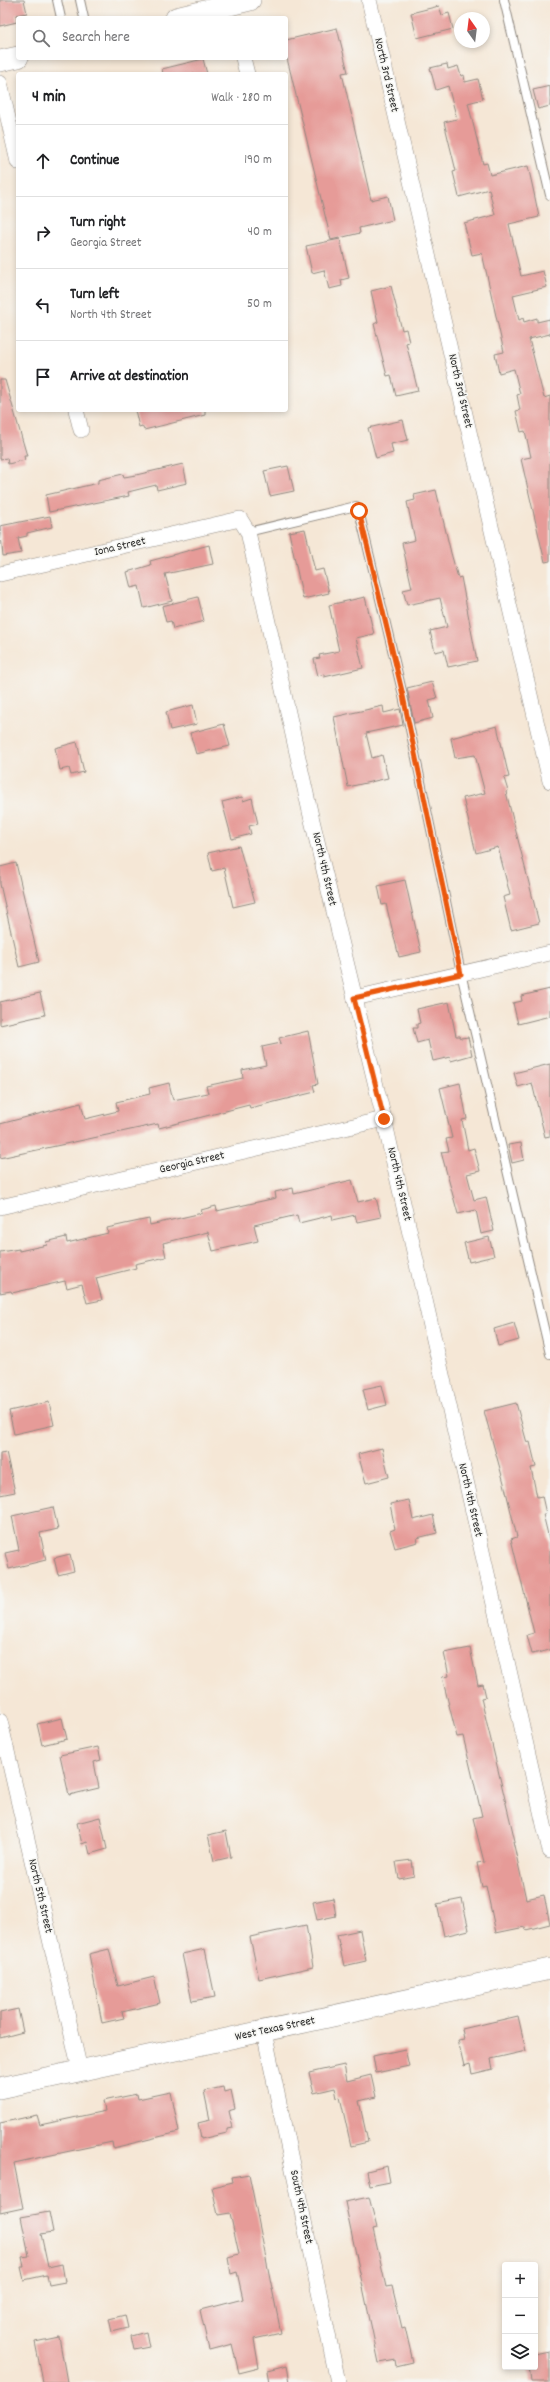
<!DOCTYPE html>
<html lang="en">
<head>
<meta charset="utf-8">
<style>
  :root { --surface:#fff; --page:#f6f6f6; --text:#202124; --muted:#757577; --line:#e0e0e0 }
  body { margin:0; font-family:Dekko,sans-serif; background:var(--page); color:var(--text) }
  .controls { position:absolute; right:12px; bottom:12px; display:grid; overflow:hidden; border-radius:4px; box-shadow:0 2px 6px #0003 }
  .controls button { width:36px; height:36px; display:grid; place-items:center; padding:0; border:0; border-bottom:1px solid var(--line); background:var(--surface); color:var(--text); font:20px sans-serif }
  .compass { position:absolute; left:454px; top:12px; width:36px; height:36px; border-radius:50%; background:var(--surface); box-shadow:0 2px 6px #0003; rotate:346deg }
  .stop { position:absolute; width:12px; height:12px; margin:-9px; border:3px solid #ea580c; border-radius:50%; background:#fff }
  .stop.end { background:#ea580c; border-color:#fff; box-shadow:0 1px 4px #0008 }
  .list { margin:0; padding:0; list-style:none }
  h2 { display:flex; justify-content:space-between; align-items:center; height:52px; margin:0; padding:0 16px; font-size:17px }
  h2 small { font-size:13px; font-weight:400; color:var(--muted) }
  .list li { display:grid; grid-template-columns:26px 1fr auto; gap:12px; align-items:center; box-sizing:border-box; height:72px; padding:0 16px; border-top:1px solid var(--line) }
  .list b { display:block; font-size:15px; white-space:nowrap }
  .list p { margin:0; font-size:13px; white-space:nowrap; color:var(--muted) }
  .list em { font-size:13px; font-style:normal; color:var(--muted) }
  .icon { flex:none; width:22px; height:22px; fill:none; stroke:currentColor; stroke-width:2; stroke-linecap:round; stroke-linejoin:round }
  .map { position:relative; flex:none; width:550px; height:2382px; overflow:hidden }
  .search { position:absolute; background:var(--surface); box-shadow:0 2px 6px #0003; left:16px; top:16px; width:272px; height:44px; display:flex; align-items:center; gap:10px; box-sizing:border-box; padding:0 14px; border-radius:4px; color:var(--muted); font-size:15px }
  .panel { position:absolute; background:var(--surface); box-shadow:0 2px 6px #0003; left:16px; top:72px; width:272px; height:340px; border-radius:4px }
  .map>svg:first-child { display:block }
</style>
</head>
<body>
<div class="map">
<svg width="550" height="2382" viewBox="0 0 550 2382">
  <rect width="100%" height="100%" fill="#f6f6f2"/>
  <filter id="ink" filterUnits="userSpaceOnUse"><feTurbulence type="fractalNoise" baseFrequency=".025" numOctaves="2"/><feDisplacementMap in="SourceGraphic" scale="8" xChannelSelector="R" yChannelSelector="G"/><feConvolveMatrix kernelMatrix="1 2 1 2 8 2 1 2 1" color-interpolation-filters="sRGB"/></filter>
  <filter id="wash" filterUnits="userSpaceOnUse"><feTurbulence type="fractalNoise" baseFrequency=".012" numOctaves="4" result="noise"/><feDisplacementMap in="SourceGraphic" scale="16" xChannelSelector="R" yChannelSelector="G"/><feGaussianBlur stdDeviation="0.9" result="paint"/><feColorMatrix in="noise" values="0 0 0 0 0 0 0 0 0 0 0 0 0 0 0 0 0 1.4 0 .05"/><feComposite in="paint" operator="in"/></filter>
  <g filter="url(#wash)">
    <rect width="100%" height="100%" fill="#f5e7d6"/>
    <g id="blocks">
      <!-- building -->
      <g fill="#e69b98">
        <polygon points="0,0 24,0 27,13 16,15 17,22 0,26"/>
        <polygon points="439,6 442,15 449,13 453,29 417,38 411,13"/>
        <polygon points="337,28 348,72 342,73 371,200 388,196 393,220 359,228 360,233 331,240 286,54 286,40"/>
        <polygon points="203,59 207,74 163,74 162,69"/>
        <polygon points="447,64 448,69 458,66 461,76 464,75 465,82 478,79 483,99 468,103 483,164 487,163 490,175 528,166 534,193 539,217 509,224 521,276 543,271 547,287 513,295 519,320 523,318 524,322 537,318 537,322 550,319 550,334 529,339 544,398 550,396 550,561 545,562 521,459 531,457 525,431 521,432 516,411 520,410 517,395 520,394 514,369 499,373 495,354 504,352 482,253 472,255 464,223 495,215 489,189 459,197 453,172 456,171 444,122 457,119 448,86 436,90 430,68"/>
        <polygon points="550,86 550,106 538,109 533,90"/>
        <polygon points="340,239 349,278 341,280 342,286 329,289 324,270 312,273 306,246"/>
        <polygon points="391,286 402,330 406,329 409,342 406,343 418,391 396,396 391,375 387,376 374,324 378,322 371,291"/>
        <polygon points="0,380 5,380 27,456 24,456 25,460 8,464 7,458 0,459"/>
        <polygon points="135,410 205,410 205,415 144,430 142,426 139,427"/>
        <polygon points="403,420 408,440 391,444 393,453 376,458 368,428"/>
        <polygon points="183,464 187,483 157,490 156,485 128,492 129,496 49,512 46,495 98,483 98,480 123,474 124,477 136,475"/>
        <polygon points="288,466 294,491 270,496 264,471"/>
        <polygon points="436,490 451,553 458,578 461,577 477,661 448,667 444,650 435,652 430,631 447,627 440,598 407,605 403,590 412,588 402,543 415,540 407,502 415,500 414,495"/>
        <polygon points="50,516 52,527 27,533 27,536 18,538 21,553 3,556 0,526"/>
        <polygon points="305,529 315,571 323,569 329,593 303,599 289,532"/>
        <polygon points="209,545 213,564 165,574 172,601 144,608 139,586 131,588 127,572 151,565 150,561"/>
        <polygon points="198,597 204,621 173,629 171,621 166,622 162,606"/>
        <polygon points="365,597 374,634 356,638 363,668 324,677 324,674 318,676 314,659 320,658 319,655 339,651 329,605"/>
        <polygon points="432,682 437,698 429,700 433,718 414,723 407,688"/>
        <polygon points="193,705 197,724 170,730 166,712"/>
        <polygon points="383,706 384,713 400,709 403,725 366,733 372,758 382,755 388,778 348,787 334,717"/>
        <polygon points="224,724 230,746 196,754 190,733"/>
        <polygon points="497,726 509,777 504,778 508,791 506,792 539,923 511,930 503,897 510,895 498,847 476,853 463,798 485,793 475,755 455,758 451,738"/>
        <polygon points="77,742 84,772 71,775 69,768 60,770 55,748"/>
        <polygon points="242,797 243,801 252,798 258,824 249,826 251,834 232,839 222,802"/>
        <polygon points="239,846 255,902 233,907 224,868 212,871 208,853"/>
        <polygon points="16,863 39,962 19,967 0,884 0,867"/>
        <polygon points="405,880 421,952 399,957 386,904 382,905 378,886"/>
        <polygon points="550,989 550,1016 518,1024 513,1003 522,1001 521,996"/>
        <polygon points="40,993 45,1015 0,1025 0,1002"/>
        <polygon points="449,1002 456,1036 460,1036 461,1038 468,1037 472,1055 451,1061 450,1057 433,1061 428,1040 417,1043 413,1028 417,1028 417,1024 420,1023 417,1009"/>
        <polygon points="308,1031 318,1084 313,1085 315,1092 250,1108 249,1105 159,1128 158,1124 0,1158 0,1124 81,1103 85,1119 118,1111 116,1102 150,1094 149,1088 169,1083 173,1100 208,1093 206,1086 243,1078 242,1070 266,1065 262,1047 281,1043 279,1038"/>
        <polygon points="550,1064 550,1136 545,1137 532,1083 518,1087 514,1073"/>
        <polygon points="460,1083 467,1119 462,1120 468,1150 474,1148 480,1171 467,1174 474,1200 486,1197 494,1231 481,1234 476,1210 458,1214 441,1152 449,1151 446,1139 452,1138 440,1088"/>
        <polygon points="521,1143 524,1160 512,1163 508,1145"/>
        <polygon points="352,1180 358,1202 376,1198 381,1217 357,1222 355,1215 333,1220 332,1215 299,1223 297,1215 254,1225 258,1241 213,1251 208,1232 163,1243 166,1257 135,1264 136,1268 96,1278 102,1300 87,1303 82,1284 67,1288 65,1281 12,1293 11,1291 0,1293 0,1252 19,1249 19,1251 47,1245 46,1242 66,1237 67,1243 108,1233 107,1228 125,1224 149,1219 150,1225 202,1213 201,1210 216,1206 217,1211 276,1198 275,1192 293,1188 294,1194"/>
        <polygon points="489,1237 494,1256 469,1262 464,1243"/>
        <polygon points="514,1323 519,1340 498,1346 494,1329"/>
        <polygon points="382,1385 387,1405 368,1410 363,1389"/>
        <polygon points="49,1402 54,1425 14,1434 9,1411"/>
        <polygon points="516,1403 527,1443 530,1442 536,1467 531,1468 537,1497 542,1496 546,1514 543,1514 550,1543 550,1650 532,1654 527,1635 534,1633 511,1539 517,1537 504,1483 484,1411"/>
        <polygon points="382,1448 389,1477 366,1483 358,1454"/>
        <polygon points="6,1452 15,1492 0,1495 0,1453"/>
        <polygon points="409,1500 413,1520 433,1515 437,1533 417,1538 418,1542 395,1548 390,1531 395,1529 390,1504"/>
        <polygon points="53,1507 58,1529 40,1533 46,1560 9,1569 5,1553 19,1550 12,1516"/>
        <polygon points="70,1554 74,1571 58,1575 54,1558"/>
        <polygon points="470,1648 478,1685 483,1684 486,1697 481,1698 484,1711 515,1841 513,1841 526,1899 544,1895 550,1924 526,1930 525,1927 496,1933 486,1886 482,1887 477,1863 484,1862 473,1818 482,1816 463,1736 457,1737 442,1677 449,1676 444,1653"/>
        <polygon points="62,1718 67,1739 42,1745 37,1724"/>
        <polygon points="98,1747 101,1760 94,1762 99,1788 69,1795 60,1755"/>
        <polygon points="100,1817 107,1849 90,1854 87,1842 82,1844 77,1823"/>
        <polygon points="226,1831 231,1857 214,1861 208,1835"/>
        <polygon points="412,1860 414,1876 399,1879 396,1862"/>
        <polygon points="333,1898 336,1916 317,1920 313,1902"/>
        <polygon points="462,1899 469,1930 444,1936 437,1904"/>
        <polygon points="306,1925 313,1967 259,1979 250,1937"/>
        <polygon points="360,1930 366,1961 344,1966 337,1935"/>
        <polygon points="109,1949 118,1986 154,1977 160,2003 122,2012 124,2018 102,2023 89,1954"/>
        <polygon points="205,1949 215,1997 192,2001 182,1954"/>
        <polygon points="18,2009 23,2032 0,2038 0,2013"/>
        <polygon points="518,2016 526,2051 491,2059 493,2069 472,2074 470,2064 464,2066 458,2040 464,2039 462,2029"/>
        <polygon points="405,2049 409,2066 376,2073 373,2056"/>
        <polygon points="344,2065 347,2081 371,2075 376,2097 359,2101 368,2142 351,2146 340,2097 337,2098 335,2088 314,2093 309,2073"/>
        <polygon points="223,2087 224,2092 231,2090 235,2109 228,2111 232,2128 227,2129 227,2133 201,2139 198,2123 210,2120 204,2091"/>
        <polygon points="171,2092 179,2132 113,2148 112,2142 14,2163 23,2208 0,2213 0,2123 37,2115 40,2125 105,2111 103,2101 137,2094 138,2099"/>
        <polygon points="387,2166 390,2182 370,2186 367,2171"/>
        <polygon points="249,2174 281,2333 254,2339 259,2368 239,2373 232,2344 209,2350 200,2310 243,2299 237,2272 231,2274 228,2257 239,2254 230,2213 218,2215 212,2187 233,2182 232,2177"/>
        <polygon points="369,2197 377,2228 373,2229 386,2287 392,2286 402,2328 405,2327 413,2362 396,2366 395,2360 379,2363 345,2202"/>
        <polygon points="49,2212 53,2232 41,2234 48,2267 62,2264 65,2282 49,2285 47,2275 24,2280 21,2267 24,2267 22,2257 29,2256 21,2217"/>
        <polygon points="125,2315 128,2328 112,2332 109,2319"/>
        <polygon points="146,2332 149,2347 134,2350 131,2336"/>
        <polygon points="59,2337 67,2382 43,2382 35,2342"/>
        <polygon points="550,2351 550,2382 531,2382 529,2367 535,2367 535,2354"/>
        <polygon points="287,2366 290,2382 269,2382 267,2371"/>
      </g>
    </g>
  </g>
  <g filter="url(#ink)">
    <use href="#blocks" fill-opacity="0" stroke="#908980" stroke-width="1"/>
    <g fill="none" stroke-linecap="round" stroke-linejoin="round">
      <!-- lane casing -->
      <g stroke="#908980" stroke-width="10">
        <g id="lane">
          <polyline points="57,0 61,18"/>
          <polyline points="80,0 84,18"/>
          <polyline points="504,0 550,195"/>
          <polyline points="248,532 356,506 359,511 402,691 461,973 550,1354"/>
        </g>
      </g>
      <!-- street casing -->
      <g stroke="#908980" stroke-width="16">
        <g id="street">
          <polyline points="369,0 550,781"/>
          <polyline points="243,58 247,74"/>
          <polyline points="0,83 18,162"/>
          <polyline points="76,410 81,430"/>
          <polyline points="0,574 240,519 248,532 311,816 384,1119 550,1851"/>
          <polyline points="355,998 550,953"/>
          <polyline points="0,1207 384,1119"/>
          <polyline points="0,1721 80,2070"/>
          <polyline points="264,2032 338,2382"/>
        </g>
      </g>
      <!-- secondary casing -->
      <g stroke="#908980" stroke-width="22">
        <g id="secondary">
          <polyline points="176,18 250,0"/>
          <polyline points="0,61 18,57"/>
          <polyline points="0,2088 550,1969"/>
        </g>
      </g>
      <!-- lane -->
      <use href="#lane" stroke="#fff" stroke-width="8"/>
      <!-- street -->
      <use href="#street" stroke="#fff" stroke-width="15"/>
      <!-- secondary -->
      <use href="#secondary" stroke="#fff" stroke-width="21"/>
    </g>
  </g>
  <g fill="none" stroke-linecap="round" stroke-linejoin="round" filter="url(#ink)">
    <!-- route -->
    <polyline stroke="#ea580c" stroke-width="5" points="359,511 402,691 461,974 354,998 384,1119"/>
  </g>
  <g text-anchor="middle" dominant-baseline="central" stroke-width="3" stroke-linejoin="round" paint-order="stroke">
    <!-- street labels -->
    <g font-size="12" fill="#2b2b2b" stroke="#f6f6f2">
      <text transform="translate(386 75) rotate(77)">North 3rd Street</text>
      <text transform="translate(460 391) rotate(77)">North 3rd Street</text>
      <text transform="translate(120 547) rotate(-13)">Iona Street</text>
      <text transform="translate(324 869) rotate(77)">North 4th Street</text>
      <text transform="translate(192 1163) rotate(-13)">Georgia Street</text>
      <text transform="translate(399 1184) rotate(77)">North 4th Street</text>
      <text transform="translate(470 1500) rotate(77)">North 4th Street</text>
      <text transform="translate(40 1896) rotate(77)">North 5th Street</text>
      <text transform="translate(275 2029) rotate(-12)">West Texas Street</text>
      <text transform="translate(301 2207) rotate(78)">South 4th Street</text>
    </g>
  </g>
</svg>
<div class="controls">
<button>+</button>
<button>−</button>
<button><svg class="icon" aria-label="layers" viewBox="0 0 24 24"><path d="M12 4l9 5-9 5-9-5zM3 14l9 5 9-5"/></svg></button>
</div>
<svg class="compass" viewBox="-18 -18 36 36"><path d="M0-13l5 13h-10z" fill="#e53935"/><path d="M0 13l5-13h-10z" fill="#757577"/></svg>
<div class="stop" style="left:359px;top:511px"></div>
<div class="stop end" style="left:384px;top:1119px"></div>
<div class="search"><svg class="icon" aria-label="search" viewBox="0 0 24 24"><circle cx="10" cy="10" r="6"/><path d="M15 15l6 6"/></svg>Search here</div>
<section class="panel">
<h2>4 min<small>Walk · 280 m</small></h2>
<ul class="list">
<li><svg class="icon" aria-label="ahead" viewBox="0 0 24 24"><path d="M12 20V5M6 11l6-6 6 6"/></svg><div><b>Continue</b></div><em>190 m</em></li>
<li><svg class="icon" aria-label="right" viewBox="0 0 24 24"><path d="M7 20v-9h11M14 6l5 5-5 5"/></svg><div><b>Turn right</b><p>Georgia Street</p></div><em>40 m</em></li>
<li><svg class="icon" aria-label="left" viewBox="0 0 24 24"><path d="M17 20v-9H6M10 6l-5 5 5 5"/></svg><div><b>Turn left</b><p>North 4th Street</p></div><em>50 m</em></li>
<li><svg class="icon" aria-label="arrive" viewBox="0 0 24 24"><path d="M6 21V4h12l-3 4 3 4H6"/></svg><div><b>Arrive at destination</b></div></li>
</ul>
</section>
</div>
</body>
</html>
